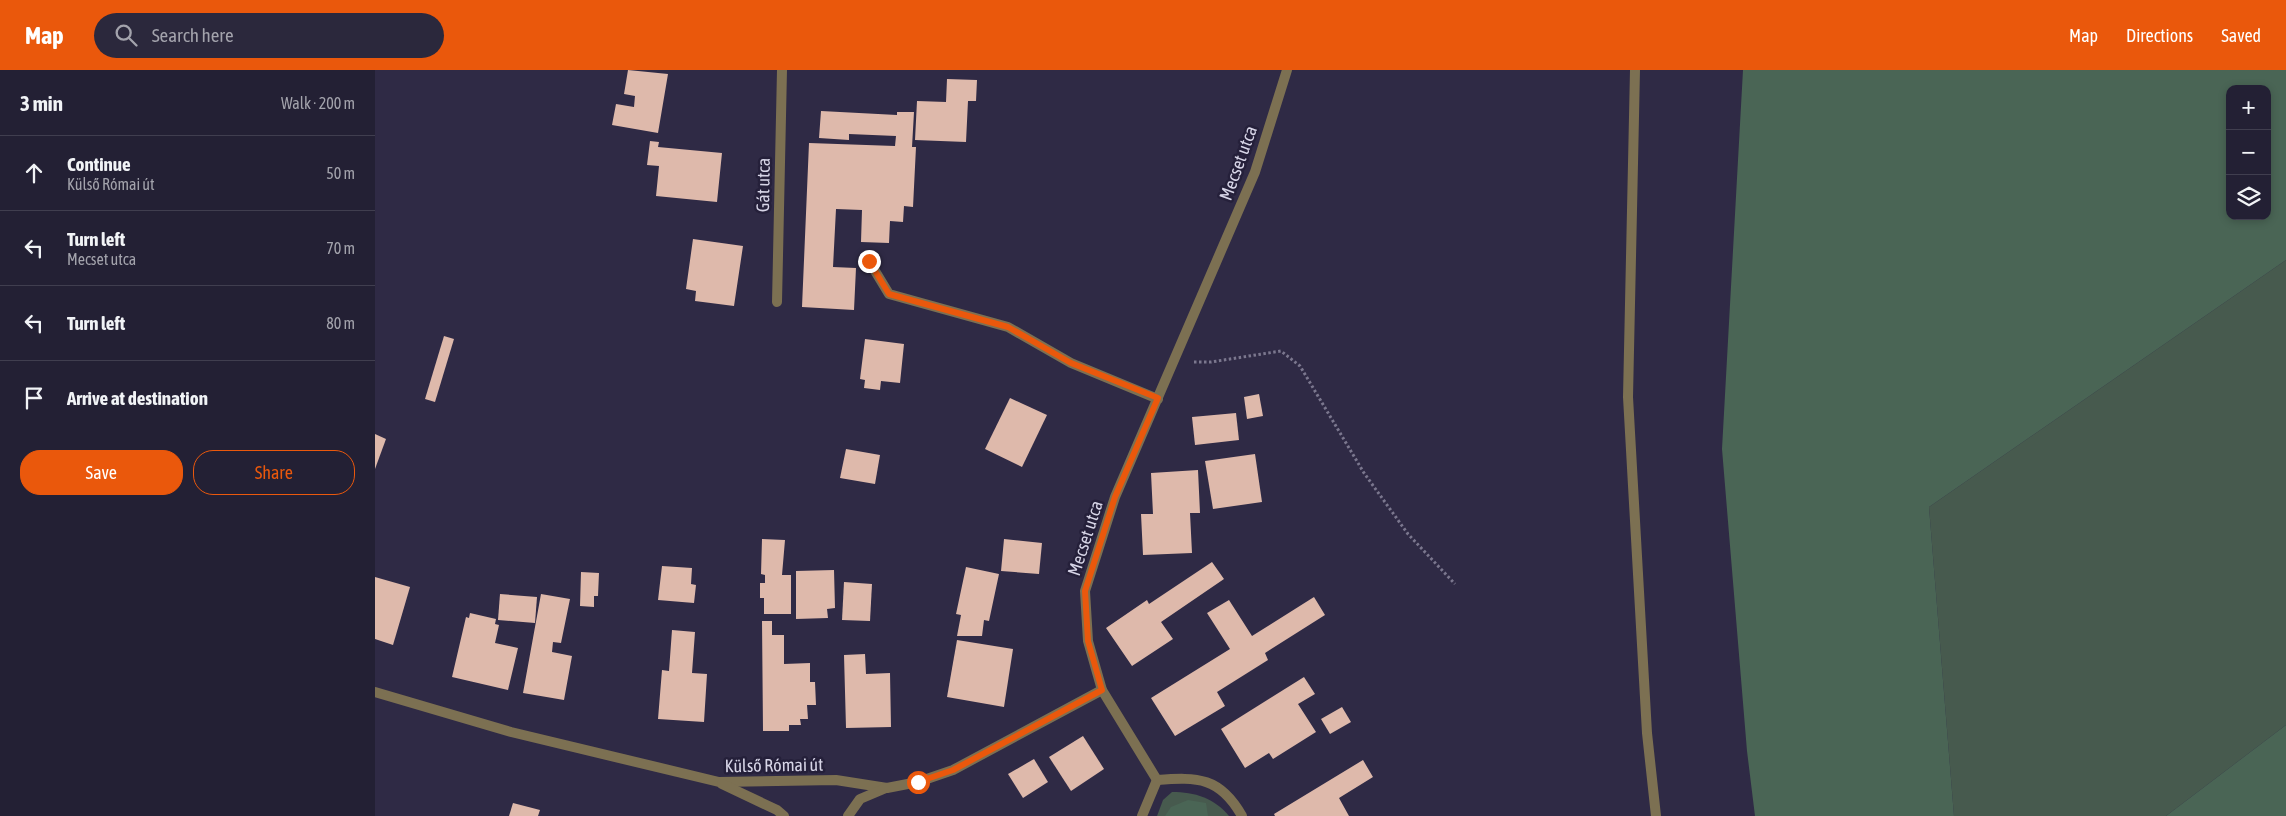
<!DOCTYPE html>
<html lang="en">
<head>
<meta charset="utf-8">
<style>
  :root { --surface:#232034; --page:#2b283c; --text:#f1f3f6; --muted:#a3a3ac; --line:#403e4f; --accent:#ea580c }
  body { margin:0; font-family:"Asap Condensed",sans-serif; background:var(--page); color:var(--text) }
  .controls { position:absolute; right:15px; top:15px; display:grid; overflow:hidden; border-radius:10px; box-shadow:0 2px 8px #0003 }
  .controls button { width:45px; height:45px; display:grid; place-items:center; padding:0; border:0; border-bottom:1px solid var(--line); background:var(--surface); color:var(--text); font:25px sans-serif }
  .stop { position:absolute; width:15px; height:15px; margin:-11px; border:4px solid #ea580c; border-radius:50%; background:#fff }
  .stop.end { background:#ea580c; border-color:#fff; box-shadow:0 1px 5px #0008 }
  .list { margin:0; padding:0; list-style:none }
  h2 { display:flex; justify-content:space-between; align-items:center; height:65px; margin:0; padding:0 20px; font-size:21px }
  h2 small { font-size:16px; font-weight:400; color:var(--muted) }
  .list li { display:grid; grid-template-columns:32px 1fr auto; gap:15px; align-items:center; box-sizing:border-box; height:75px; padding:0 20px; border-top:1px solid var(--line) }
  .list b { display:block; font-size:19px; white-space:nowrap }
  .list p { margin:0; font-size:16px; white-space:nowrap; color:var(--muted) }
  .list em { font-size:16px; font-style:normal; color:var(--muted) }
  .actions { display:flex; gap:10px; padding:15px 20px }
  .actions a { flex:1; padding:11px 0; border:1px solid var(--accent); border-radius:20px; text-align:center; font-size:18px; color:var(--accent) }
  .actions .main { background:var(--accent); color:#fff }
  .icon { flex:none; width:28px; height:28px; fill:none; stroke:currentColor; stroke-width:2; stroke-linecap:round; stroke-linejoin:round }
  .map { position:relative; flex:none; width:1911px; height:746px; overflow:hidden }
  header { display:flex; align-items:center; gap:30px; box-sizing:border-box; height:70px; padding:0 25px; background:var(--accent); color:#fff }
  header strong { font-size:24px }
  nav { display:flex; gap:28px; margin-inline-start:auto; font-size:18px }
  .search { width:350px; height:45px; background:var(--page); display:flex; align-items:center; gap:12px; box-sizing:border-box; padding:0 18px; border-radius:28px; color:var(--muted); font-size:19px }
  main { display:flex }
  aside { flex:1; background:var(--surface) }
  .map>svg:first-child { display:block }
</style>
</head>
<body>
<header>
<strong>Map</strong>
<div class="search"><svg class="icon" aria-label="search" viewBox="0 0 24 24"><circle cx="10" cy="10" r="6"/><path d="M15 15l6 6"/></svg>Search here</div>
<nav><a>Map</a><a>Directions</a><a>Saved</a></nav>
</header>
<main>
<aside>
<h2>3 min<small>Walk · 200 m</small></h2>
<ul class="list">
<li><svg class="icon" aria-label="ahead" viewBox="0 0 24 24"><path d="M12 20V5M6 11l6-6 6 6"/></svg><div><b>Continue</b><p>Külső Római út</p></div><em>50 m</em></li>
<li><svg class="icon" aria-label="left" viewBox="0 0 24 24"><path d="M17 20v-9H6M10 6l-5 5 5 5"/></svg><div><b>Turn left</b><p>Mecset utca</p></div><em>70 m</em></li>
<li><svg class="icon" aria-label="left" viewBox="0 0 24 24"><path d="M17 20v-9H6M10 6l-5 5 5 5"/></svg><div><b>Turn left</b></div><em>80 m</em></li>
<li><svg class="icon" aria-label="arrive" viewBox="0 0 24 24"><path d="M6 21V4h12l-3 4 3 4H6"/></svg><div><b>Arrive at destination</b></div></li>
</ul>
<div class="actions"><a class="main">Save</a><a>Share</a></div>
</aside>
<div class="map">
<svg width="1911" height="746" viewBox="0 0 1911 746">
  <rect width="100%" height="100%" fill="#2f2a45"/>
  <!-- green -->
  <g fill="#475a4e">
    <polygon points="1911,190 1911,655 1791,746 1579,746 1554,437"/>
    <path d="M797,722C820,722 839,728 854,746H782L788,730Z"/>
  </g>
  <!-- forest -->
  <g fill="#4a6555" fill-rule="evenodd">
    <path d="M1368,0H1911V190L1554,437L1579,746H1380L1372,681L1347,379ZM1855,19H1892V146H1855Z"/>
    <polygon points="1911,655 1911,746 1791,746"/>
    <polygon points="813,730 831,733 833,746 790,746 796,737"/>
  </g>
  <!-- building -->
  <g fill="#deb9ab">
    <polygon points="253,0 293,4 283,63 237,55 241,34 259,37 260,26 249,24"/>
    <polygon points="572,9 602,10 601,31 593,31 591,72 540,70 542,31 571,32"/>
    <polygon points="446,41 522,45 522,42 539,42 537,77 541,77 538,137 529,136 528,152 515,151 514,173 486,172 487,140 461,139 458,197 481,198 479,240 427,237 434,73 520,76 521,66 474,64 474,70 444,68"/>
    <polygon points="275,71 284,72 283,77 347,83 342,132 281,126 284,96 272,95"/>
    <polygon points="318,169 368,176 359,236 320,231 321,221 311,219"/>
    <polygon points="69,266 79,269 60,332 50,329"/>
    <polygon points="490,269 529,274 525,313 506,311 505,320 489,318 490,310 485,309"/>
    <polygon points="884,324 888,346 872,349 869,327"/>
    <polygon points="635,328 672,345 647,397 610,379"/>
    <polygon points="861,343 864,370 820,375 817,347"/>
    <polygon points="0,364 11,369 0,399"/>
    <polygon points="471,379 505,385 500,414 465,408"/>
    <polygon points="880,384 887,432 838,439 830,391"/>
    <polygon points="823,400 825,443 815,443 817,483 768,485 766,444 778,444 776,403"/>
    <polygon points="387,469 410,470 407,505 416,505 416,544 389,544 389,528 385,528 385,513 390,513 390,505 386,504"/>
    <polygon points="629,469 667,473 664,504 626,501"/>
    <polygon points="837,492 849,509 786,552 798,569 757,596 731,558 772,530 774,534"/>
    <polygon points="287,496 317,498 316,514 321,515 319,533 283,530"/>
    <polygon points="591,497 624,504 614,551 609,550 607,566 582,566 586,545 581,544"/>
    <polygon points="459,500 460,538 452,539 453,548 421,549 421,501"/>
    <polygon points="206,502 224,503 223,526 219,526 219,537 205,536"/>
    <polygon points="0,507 35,517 18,575 0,569"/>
    <polygon points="469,512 497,514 495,551 467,550"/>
    <polygon points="125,524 162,527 160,553 123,550"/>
    <polygon points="166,524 195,529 186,573 178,572 177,582 197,586 189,630 148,623"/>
    <polygon points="939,527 950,545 890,583 893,590 842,622 850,636 800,666 776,628 855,579 832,543 854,530 877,566"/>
    <polygon points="95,543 121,549 120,554 124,555 120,573 143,578 133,620 77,607 91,547 94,548"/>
    <polygon points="387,551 397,551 397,565 409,565 409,594 435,593 435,612 440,612 441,635 432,635 433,649 425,649 426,655 414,655 414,661 388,661"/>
    <polygon points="297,560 320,562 317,603 332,604 329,652 283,649 287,600 294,601"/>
    <polygon points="582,570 638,579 629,637 572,627"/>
    <polygon points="490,584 491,604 515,603 516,657 471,658 469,585"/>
    <polygon points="929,607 940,624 923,634 941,662 898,689 894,683 870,698 846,659"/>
    <polygon points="967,637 976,652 955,664 946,649"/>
    <polygon points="708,666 729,699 696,721 674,687"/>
    <polygon points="659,689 673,712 648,728 633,704"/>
    <polygon points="988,690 998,707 964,728 974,746 900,746 899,744"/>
    <polygon points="138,733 165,740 163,746 134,746"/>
  </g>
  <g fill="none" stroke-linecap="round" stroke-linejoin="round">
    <!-- path -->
    <polyline stroke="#7b778e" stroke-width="3" stroke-dasharray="2.5 2.5" stroke-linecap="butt" points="819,292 836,292 906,281 925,296 989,403 1033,464 1080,514"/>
    <!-- service -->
    <g stroke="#7c7052" stroke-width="10">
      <polyline points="1260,0 1253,327 1272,663 1281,746"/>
      <polyline points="494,191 514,224 633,257 696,293 783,329"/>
    </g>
    <!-- minor -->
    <g stroke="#7c7052" stroke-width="10">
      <polyline points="402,232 407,0"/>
      <polyline points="0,622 136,662 344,712 461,710 512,718 543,712 578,700 727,620"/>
      <polyline points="782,710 727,620 713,571 710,521 740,427 880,102 912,0"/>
      <path d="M782,710C823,707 845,707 867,746"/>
      <polyline points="347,714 402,740 409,746"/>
      <polyline points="473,746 485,729 511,718"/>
      <polyline points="767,746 782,710"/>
    </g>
  </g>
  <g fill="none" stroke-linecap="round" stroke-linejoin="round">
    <!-- route -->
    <polyline stroke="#ea580c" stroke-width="6" points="494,191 514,224 633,257 696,293 783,328 740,427 710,521 713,571 727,620 578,700 543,712"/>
  </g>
  <g text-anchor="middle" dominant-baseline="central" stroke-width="5" stroke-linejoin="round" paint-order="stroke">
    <!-- street labels -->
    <g font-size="18" fill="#d7d5e7" stroke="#25203a">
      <text transform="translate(863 93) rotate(-70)">Mecset utca</text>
      <text transform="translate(388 115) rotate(-89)">Gát utca</text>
      <text transform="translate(710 468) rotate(-72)">Mecset utca</text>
      <text transform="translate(399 695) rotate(-1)">Külső Római út</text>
    </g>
  </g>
</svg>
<div class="controls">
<button>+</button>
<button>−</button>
<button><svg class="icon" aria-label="layers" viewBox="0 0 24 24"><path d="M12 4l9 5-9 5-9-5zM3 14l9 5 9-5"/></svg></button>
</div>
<div class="stop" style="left:543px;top:712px"></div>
<div class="stop end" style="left:494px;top:191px"></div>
</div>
</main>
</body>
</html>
